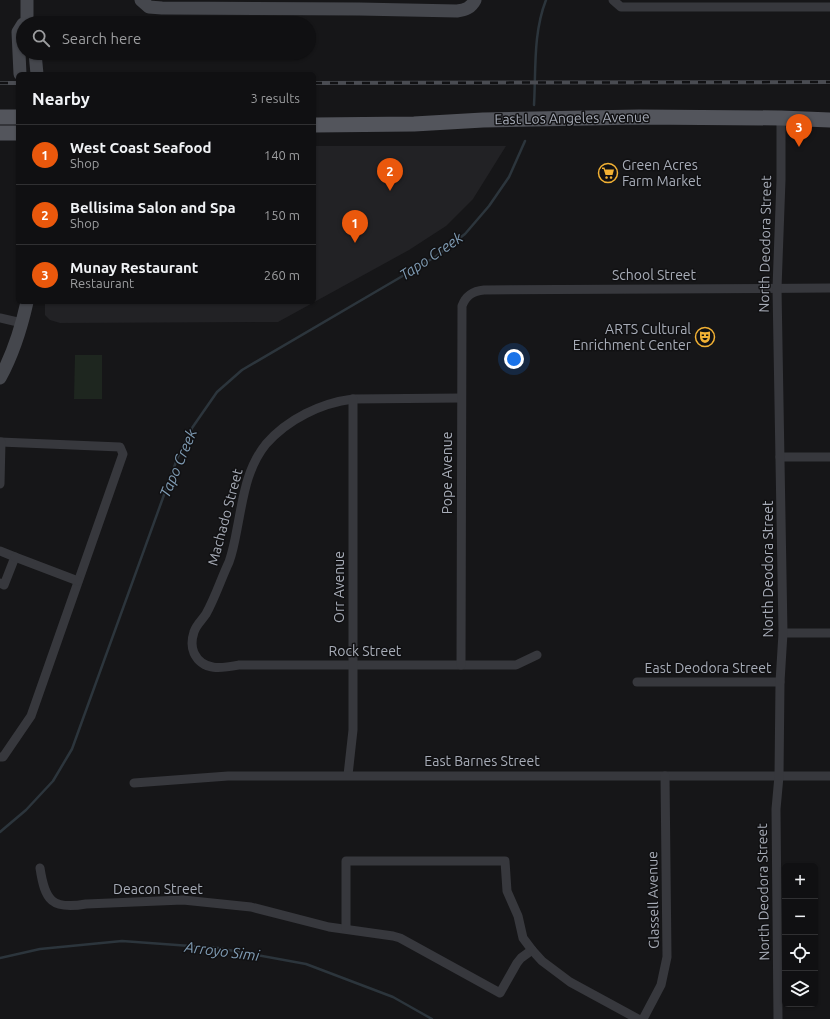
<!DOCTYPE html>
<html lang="en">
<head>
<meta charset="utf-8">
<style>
  :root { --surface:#101012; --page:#19191b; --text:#f1f3f6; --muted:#9c9d9f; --line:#303032; --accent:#ea580c }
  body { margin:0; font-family:Ubuntu,sans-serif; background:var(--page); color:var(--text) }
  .controls { position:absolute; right:12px; bottom:12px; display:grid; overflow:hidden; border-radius:6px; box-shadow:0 1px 3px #0004 }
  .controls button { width:36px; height:36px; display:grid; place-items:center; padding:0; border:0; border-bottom:1px solid var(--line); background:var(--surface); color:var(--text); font:20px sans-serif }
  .you { position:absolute; left:514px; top:359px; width:14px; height:14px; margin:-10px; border:3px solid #fff; border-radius:50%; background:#1a73e8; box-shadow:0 0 0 6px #1a73e833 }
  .badge { display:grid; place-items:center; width:26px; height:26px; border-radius:50%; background:var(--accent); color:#fff; font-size:13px; font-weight:700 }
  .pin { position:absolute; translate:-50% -33px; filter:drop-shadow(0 1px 2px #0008) }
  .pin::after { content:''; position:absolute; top:21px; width:14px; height:12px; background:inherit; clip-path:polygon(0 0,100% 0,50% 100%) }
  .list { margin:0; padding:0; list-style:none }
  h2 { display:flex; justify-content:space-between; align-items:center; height:52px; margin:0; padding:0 16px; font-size:17px }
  h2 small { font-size:13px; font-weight:400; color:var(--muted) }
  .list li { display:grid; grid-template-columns:26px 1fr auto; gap:12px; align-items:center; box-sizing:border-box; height:60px; padding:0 16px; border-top:1px solid var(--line) }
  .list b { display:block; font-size:15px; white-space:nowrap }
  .list p { margin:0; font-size:13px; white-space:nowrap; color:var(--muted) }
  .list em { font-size:13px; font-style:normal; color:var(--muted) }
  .icon { flex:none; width:22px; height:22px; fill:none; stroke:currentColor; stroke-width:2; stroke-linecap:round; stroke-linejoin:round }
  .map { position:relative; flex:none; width:830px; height:1019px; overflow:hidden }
  .search { position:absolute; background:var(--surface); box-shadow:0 1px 3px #0004; left:16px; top:16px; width:300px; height:44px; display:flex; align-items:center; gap:10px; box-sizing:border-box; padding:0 14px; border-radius:22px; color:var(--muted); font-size:15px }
  .panel { position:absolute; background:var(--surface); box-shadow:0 1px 3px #0004; left:16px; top:72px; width:300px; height:232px; border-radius:6px }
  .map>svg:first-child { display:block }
</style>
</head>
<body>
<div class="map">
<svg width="830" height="1019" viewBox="0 0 830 1019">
  <rect width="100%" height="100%" fill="#161618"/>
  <!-- built -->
  <polygon fill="#222225" points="314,146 506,146 473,199 446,226 409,250 278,322 60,323 50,320 45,315 45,302 314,302"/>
  <!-- green -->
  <polygon fill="#1e261f" points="75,355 102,355 102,399 74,399"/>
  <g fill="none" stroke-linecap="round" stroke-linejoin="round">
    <!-- stream -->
    <g stroke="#2c353c" stroke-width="2.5">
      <path d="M534,105C536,70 533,33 546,0"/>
      <polyline points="0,832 26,810 53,781 72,749 177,459 192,428 217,392 242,370 435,257 465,234 489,206 509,177 525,141"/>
      <polyline points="0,958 40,949 122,941 218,948 306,964 393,997 432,1019"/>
    </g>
    <!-- street -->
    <g stroke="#37383d" stroke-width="9">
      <polyline points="613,0 621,7 830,7"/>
      <polyline points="0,318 22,323"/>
      <path d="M461,398L353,399C321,403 288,419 266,444C246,469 243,499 237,529C235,540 233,551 229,562C221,579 215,598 206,614C202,620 196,625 194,632C192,638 191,646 194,653C203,672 223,668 239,665H516L537,655"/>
      <polyline points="0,442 120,447 123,454 31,716 3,757 0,757"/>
      <polyline points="780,457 830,457"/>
      <polyline points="0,484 1,442"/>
      <polyline points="0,551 15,557 4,585 0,583"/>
      <polyline points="15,557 78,581"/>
      <polyline points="783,633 830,633"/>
      <path d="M461,665L462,306C466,295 473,291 484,290L830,288"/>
      <polyline points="637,682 780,682"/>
      <polyline points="348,775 353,730 353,399"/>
      <polyline points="134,783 228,776 830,776"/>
      <path d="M40,868C45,901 52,910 86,904L183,900L251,907L329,927L393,936L400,938L500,993L517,963L521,958L532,950"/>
      <polyline points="346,928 346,861 505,861 507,891 518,916 523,938 532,950 542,961 570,982 638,1019"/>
      <polyline points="643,1019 661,985 667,957 665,776"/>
      <polyline points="778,1019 776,809 779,776 780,682 783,633 777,288 781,180 781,118"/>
    </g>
    <!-- secondary -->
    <g stroke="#45474d" stroke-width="13">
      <polyline points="27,0 27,19 29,23"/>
      <path d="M141,0L149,7L162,8L359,9L457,11C465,10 471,8 475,0"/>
      <polyline points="35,53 37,74"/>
      <polyline points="20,74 18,32 23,24"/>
      <path d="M0,378C13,354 21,329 27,302"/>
    </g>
    <!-- primary -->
    <g stroke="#53555c" stroke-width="15">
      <polyline points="0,117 18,117"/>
      <polyline points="314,125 414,124 483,120 639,117 781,118 830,120"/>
      <polyline points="0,133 18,133"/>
    </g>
    <!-- rail casing -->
    <g stroke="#4a4c52" stroke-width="4">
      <g id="rail">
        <polyline points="0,83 18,83"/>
        <polyline points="314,83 830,82"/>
      </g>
    </g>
    <!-- rail -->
    <use href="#rail" stroke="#111113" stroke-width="2.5" stroke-dasharray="8" stroke-linecap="butt"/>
  </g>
  <!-- icons -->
  <defs>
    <g id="supermarket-ring" transform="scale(1)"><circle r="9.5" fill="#111113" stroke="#f2b134" stroke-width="1.5"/><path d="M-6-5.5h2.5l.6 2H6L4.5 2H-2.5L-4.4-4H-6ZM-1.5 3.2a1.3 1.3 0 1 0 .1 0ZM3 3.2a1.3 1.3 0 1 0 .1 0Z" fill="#f2b134"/></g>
    <g id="theatre-ring" transform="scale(1)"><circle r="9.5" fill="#111113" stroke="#f2b134" stroke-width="1.5"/><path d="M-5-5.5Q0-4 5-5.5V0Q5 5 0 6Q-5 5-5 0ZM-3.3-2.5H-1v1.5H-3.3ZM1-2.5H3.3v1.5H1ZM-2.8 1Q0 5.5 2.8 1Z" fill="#f2b134"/></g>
  </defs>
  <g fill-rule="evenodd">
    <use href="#supermarket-ring" x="608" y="173"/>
    <use href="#theatre-ring" x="705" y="337"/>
  </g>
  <g text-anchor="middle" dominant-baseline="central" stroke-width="3" stroke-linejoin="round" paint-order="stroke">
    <!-- street labels -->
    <g font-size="14" fill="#a8adb8" stroke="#111113">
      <text transform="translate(572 118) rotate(-1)">East Los Angeles Avenue</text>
      <text transform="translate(765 244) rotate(-89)">North Deodora Street</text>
      <text x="654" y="275">School Street</text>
      <text transform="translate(447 473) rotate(-90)">Pope Avenue</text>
      <text transform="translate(225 517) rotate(-75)">Machado Street</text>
      <text transform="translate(768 569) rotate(-90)">North Deodora Street</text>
      <text transform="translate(339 587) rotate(-90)">Orr Avenue</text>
      <text x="365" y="651">Rock Street</text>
      <text x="708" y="668">East Deodora Street</text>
      <text x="482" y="761">East Barnes Street</text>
      <text x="158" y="889">Deacon Street</text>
      <text transform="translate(763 892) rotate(-91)">North Deodora Street</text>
      <text transform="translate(653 900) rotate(-91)">Glassell Avenue</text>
    </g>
    <!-- poi labels -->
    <g font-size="14" fill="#a8adb8" stroke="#111113" text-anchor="start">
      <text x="622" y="165">Green Acres<tspan x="622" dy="16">Farm Market</tspan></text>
      <text x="691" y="329" text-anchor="end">ARTS Cultural<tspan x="691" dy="16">Enrichment Center</tspan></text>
    </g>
    <!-- water labels -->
    <g font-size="15" font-style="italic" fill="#7f9bb3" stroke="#111113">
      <text transform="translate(431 256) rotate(-34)">Tapo Creek</text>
      <text transform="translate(178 463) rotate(-67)">Tapo Creek</text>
      <text transform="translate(222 951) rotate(7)">Arroyo Simi</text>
    </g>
  </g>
</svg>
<div class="controls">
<button>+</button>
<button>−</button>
<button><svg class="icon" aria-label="locate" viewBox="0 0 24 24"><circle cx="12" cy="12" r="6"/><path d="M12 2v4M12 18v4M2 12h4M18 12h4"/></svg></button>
<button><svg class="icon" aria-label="layers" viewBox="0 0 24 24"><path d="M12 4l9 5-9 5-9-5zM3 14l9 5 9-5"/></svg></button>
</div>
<div class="you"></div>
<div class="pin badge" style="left:355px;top:243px">1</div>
<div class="pin badge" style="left:390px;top:191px">2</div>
<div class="pin badge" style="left:799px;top:147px">3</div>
<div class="search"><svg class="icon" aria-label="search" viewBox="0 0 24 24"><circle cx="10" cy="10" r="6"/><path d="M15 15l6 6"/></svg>Search here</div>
<section class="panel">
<h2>Nearby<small>3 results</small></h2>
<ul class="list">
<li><span class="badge">1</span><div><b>West Coast Seafood</b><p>Shop</p></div><em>140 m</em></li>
<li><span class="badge">2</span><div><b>Bellisima Salon and Spa</b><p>Shop</p></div><em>150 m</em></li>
<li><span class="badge">3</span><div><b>Munay Restaurant</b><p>Restaurant</p></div><em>260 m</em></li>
</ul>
</section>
</div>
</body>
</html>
